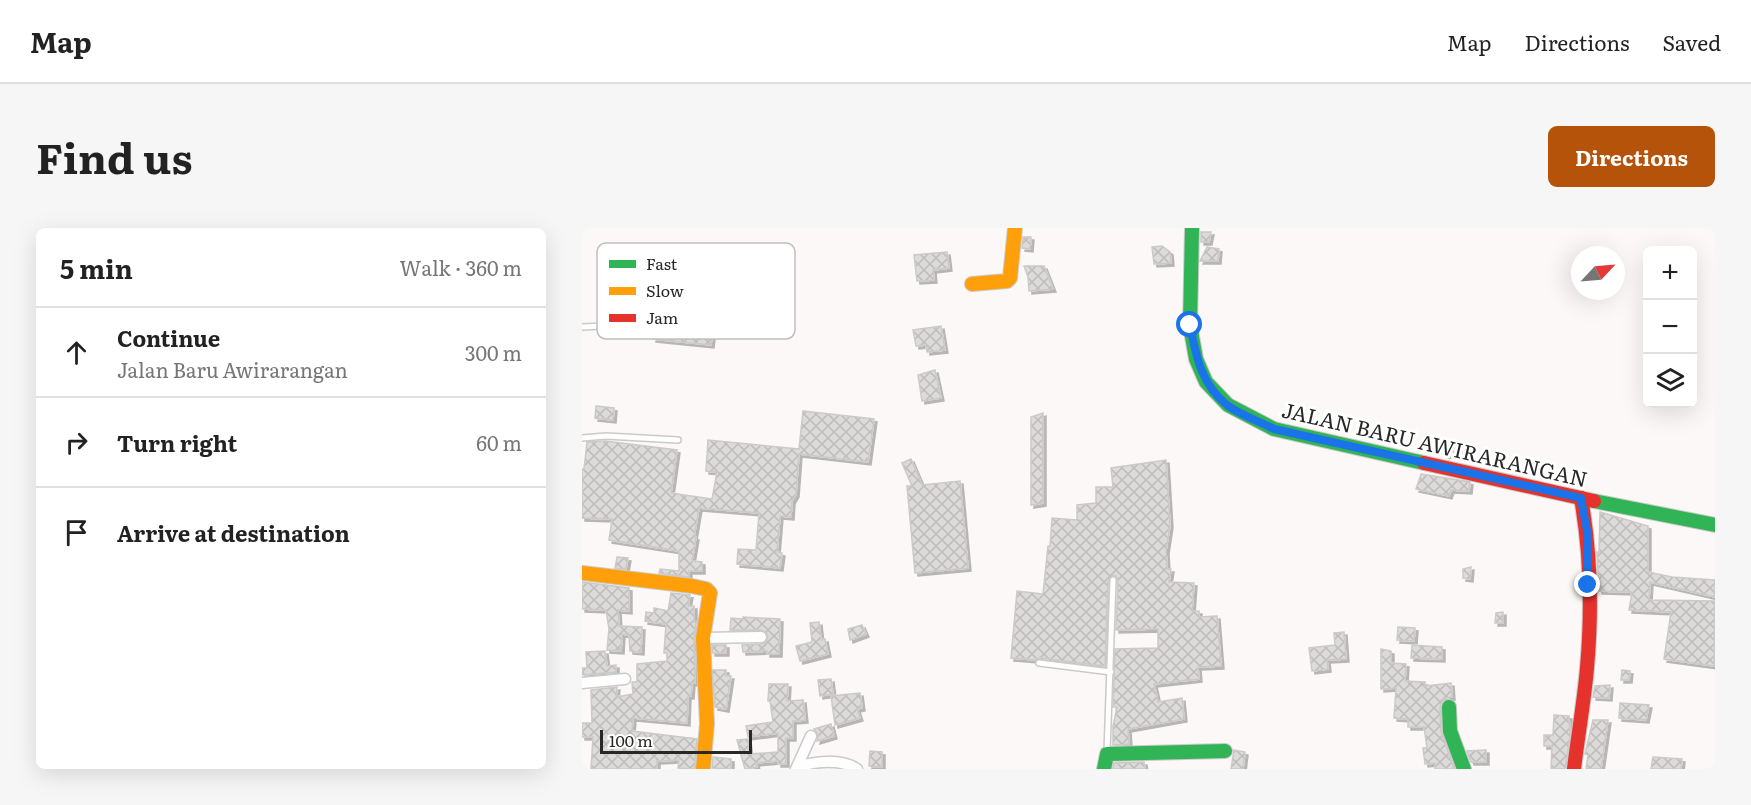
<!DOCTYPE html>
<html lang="en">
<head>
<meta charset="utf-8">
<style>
  :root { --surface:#fff; --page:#f6f6f6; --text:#222; --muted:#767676; --line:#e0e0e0; --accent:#b45309 }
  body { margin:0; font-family:Literata,serif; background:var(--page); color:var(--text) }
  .controls { position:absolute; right:18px; top:18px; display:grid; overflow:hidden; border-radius:9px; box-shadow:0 6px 24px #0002 }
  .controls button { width:54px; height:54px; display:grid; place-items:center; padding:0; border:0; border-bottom:2px solid var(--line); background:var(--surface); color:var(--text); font:30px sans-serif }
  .compass { position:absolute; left:989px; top:18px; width:54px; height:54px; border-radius:50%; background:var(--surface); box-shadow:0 6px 24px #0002; rotate:64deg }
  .scale { position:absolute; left:18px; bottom:15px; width:152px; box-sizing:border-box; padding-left:6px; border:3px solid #292827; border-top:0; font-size:16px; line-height:21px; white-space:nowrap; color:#292827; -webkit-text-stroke:4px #fff; paint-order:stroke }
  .stop { position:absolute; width:18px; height:18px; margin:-14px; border:4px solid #1a73e8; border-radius:50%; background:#fff }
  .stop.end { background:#1a73e8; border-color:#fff; box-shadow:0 2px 6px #0008 }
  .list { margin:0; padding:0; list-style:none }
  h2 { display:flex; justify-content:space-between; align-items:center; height:78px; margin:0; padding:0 24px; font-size:26px }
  h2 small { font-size:20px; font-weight:400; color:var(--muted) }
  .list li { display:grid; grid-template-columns:39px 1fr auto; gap:18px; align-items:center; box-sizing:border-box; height:90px; padding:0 24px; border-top:2px solid var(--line) }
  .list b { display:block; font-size:22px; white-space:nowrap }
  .list p { margin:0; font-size:20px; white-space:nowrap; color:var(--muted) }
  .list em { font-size:20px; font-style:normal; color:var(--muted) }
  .icon { flex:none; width:33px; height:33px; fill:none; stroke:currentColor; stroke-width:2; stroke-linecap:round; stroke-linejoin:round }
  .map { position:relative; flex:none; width:1133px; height:541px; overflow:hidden; border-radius:9px }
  header { display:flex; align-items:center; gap:36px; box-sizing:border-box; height:84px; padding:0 30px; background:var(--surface); border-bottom:2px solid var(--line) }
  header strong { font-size:28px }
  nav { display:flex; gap:33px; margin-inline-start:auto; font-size:21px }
  .intro { display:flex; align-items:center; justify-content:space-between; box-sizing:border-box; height:144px; padding:0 36px }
  h1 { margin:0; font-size:42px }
  .button { padding:15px 27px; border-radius:9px; background:var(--accent); color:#fff; font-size:21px; font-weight:700 }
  main { display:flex; gap:36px; padding:0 36px }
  aside { flex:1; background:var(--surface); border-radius:9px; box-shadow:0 6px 24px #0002 }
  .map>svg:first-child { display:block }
</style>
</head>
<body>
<header>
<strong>Map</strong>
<nav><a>Map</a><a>Directions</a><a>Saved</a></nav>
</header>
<div class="intro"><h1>Find us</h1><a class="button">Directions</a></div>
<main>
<aside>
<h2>5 min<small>Walk · 360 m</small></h2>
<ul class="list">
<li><svg class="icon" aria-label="ahead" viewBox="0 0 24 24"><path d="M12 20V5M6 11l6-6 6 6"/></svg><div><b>Continue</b><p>Jalan Baru Awirarangan</p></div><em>300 m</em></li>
<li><svg class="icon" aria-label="right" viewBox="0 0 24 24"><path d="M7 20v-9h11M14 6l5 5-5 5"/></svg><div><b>Turn right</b></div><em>60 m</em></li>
<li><svg class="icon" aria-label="arrive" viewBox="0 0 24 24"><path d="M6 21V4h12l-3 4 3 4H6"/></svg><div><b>Arrive at destination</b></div></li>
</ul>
</aside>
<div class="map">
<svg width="1133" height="541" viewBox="0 0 1133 541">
  <defs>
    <pattern id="building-cross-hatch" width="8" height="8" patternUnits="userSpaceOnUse" patternTransform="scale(1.5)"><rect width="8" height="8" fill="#dddbda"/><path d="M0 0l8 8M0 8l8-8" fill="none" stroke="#bebcbb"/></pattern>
    <filter id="shadow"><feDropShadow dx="3" dy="3" stdDeviation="0" flood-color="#0004"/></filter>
  </defs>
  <rect width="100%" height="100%" fill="#fbf8f7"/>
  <!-- building -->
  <g fill="url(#building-cross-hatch)" stroke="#cccac9" stroke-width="1.5" filter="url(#shadow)">
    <polygon points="619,4 629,4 627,14 619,14"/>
    <polygon points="441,9 449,9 448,21 440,20"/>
    <polygon points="580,18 588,24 589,35 572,36 570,19"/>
    <polygon points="625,19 637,21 636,33 618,33"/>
    <polygon points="365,24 367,40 351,42 352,52 335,53 332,27"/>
    <polygon points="442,38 462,38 471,61 447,63 446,49"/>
    <polygon points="78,49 136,56 129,117 71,111"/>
    <polygon points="359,98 363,122 345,124 344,117 334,118 331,102"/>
    <polygon points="353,142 359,170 340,173 336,147"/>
    <polygon points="14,178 32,180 31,192 13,190"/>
    <polygon points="221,183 292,191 286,234 217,226 214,266 210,273 209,289 198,288 195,324 200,325 198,340 155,336 156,321 174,322 177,285 117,280 112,309 114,309 110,333 120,334 120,343 107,343 107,349 77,345 78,341 97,343 97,323 27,312 30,291 0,290 0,241 2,241 5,214 23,213 95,222 89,265 130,271 135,244 124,243 126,212 217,221"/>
    <polygon points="461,185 461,275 449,277 449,189"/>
    <polygon points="863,219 877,220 877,228 862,227"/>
    <polygon points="329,231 340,257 378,253 386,340 333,345 325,258 330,258 320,235"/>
    <polygon points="584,232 588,297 584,323 585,341 589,341 587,354 612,355 610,383 617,383 617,389 635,388 639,438 616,439 617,451 572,456 576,474 600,470 602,491 546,501 547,516 531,517 531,498 535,479 531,479 533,421 576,420 576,401 534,402 536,352 534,348 531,347 526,352 523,438 458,430 453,432 429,430 435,363 461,366 466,318 468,318 470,290 495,292 495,277 514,275 514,259 531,259 529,240"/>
    <polygon points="839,246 888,254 887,263 869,262 867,268 834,261"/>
    <polygon points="1018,284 1066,298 1066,344 1090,349 1133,352 1133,369 1068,354 1067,372 1133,373 1132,438 1082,431 1089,384 1047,382 1050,364 1017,363 1015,324 1017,324"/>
    <polygon points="35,329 46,330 44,341 33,340"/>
    <polygon points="889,339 888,351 881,350 881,341"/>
    <polygon points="0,354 47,360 47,383 36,382 37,398 60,399 59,424 48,423 47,407 40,406 39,423 25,422 27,401 24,382 0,381"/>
    <polygon points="89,365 108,367 106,378 112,378 112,394 114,394 112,410 113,455 110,455 109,468 106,468 105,495 51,490 50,503 115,511 112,541 96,540 97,532 75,533 75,541 9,541 11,509 0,509 0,495 10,495 9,462 35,459 34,469 51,466 50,454 55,454 55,436 85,433 85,425 82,425 84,396 63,393 64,384 72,385 72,380 86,383"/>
    <polygon points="921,384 921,395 913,395 914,385"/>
    <polygon points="161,389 198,391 197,426 185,426 185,423 161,424 160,417 180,416 185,413 186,409 185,405 179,402 148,402 149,390 161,391"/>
    <polygon points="237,394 239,412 243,411 246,426 218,433 214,418 230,414 228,395"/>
    <polygon points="280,397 284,406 268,412 266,401"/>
    <polygon points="816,399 833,400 832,413 815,412"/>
    <polygon points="762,404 764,431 745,432 746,441 730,443 727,420 753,417 752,405"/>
    <rect x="130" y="417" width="14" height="8"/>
    <polygon points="830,417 860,419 860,431 829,430"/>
    <polygon points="799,421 809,423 809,435 824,436 823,453 843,454 843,458 869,455 870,469 862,470 858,479 859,503 872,541 853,541 853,535 843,536 841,520 845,520 842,499 826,499 826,491 812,490 814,460 799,461"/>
    <polygon points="23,423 25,438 34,437 34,444 0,447 0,440 5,440 4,424"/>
    <polygon points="130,442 144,442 144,448 149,448 144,481 133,479"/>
    <polygon points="1040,442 1048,443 1047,452 1039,452"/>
    <polygon points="249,451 251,466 238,468 236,452"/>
    <polygon points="187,456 206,456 205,473 221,472 223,492 211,493 211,510 204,510 204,536 196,536 196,533 174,535 175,539 163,541 155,512 166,511 168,526 196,524 196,505 166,509 164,498 191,494 188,473 186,473"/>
    <polygon points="1028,457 1027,470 1011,469 1013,458"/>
    <polygon points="278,465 280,480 275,481 278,490 253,497 249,468"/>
    <polygon points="1038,475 1067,477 1064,492 1037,490"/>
    <polygon points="972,487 987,488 988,508 983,541 969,540 970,518 962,518 962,507 971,507"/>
    <polygon points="1011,492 1026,492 1019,541 1004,541 1006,527 1003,526"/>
    <polygon points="249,496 252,508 235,513 236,507 232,501"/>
    <polygon points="652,522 663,524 661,541 649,541"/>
    <polygon points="904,522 904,534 889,534 885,523"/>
    <polygon points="288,523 300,524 300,539 287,538"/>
    <polygon points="131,529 149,531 149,541 130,540"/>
    <polygon points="1071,529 1100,531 1099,541 1069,541"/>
    <polygon points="562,534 563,541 531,541 532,535"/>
  </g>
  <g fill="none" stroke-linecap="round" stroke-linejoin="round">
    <!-- lane casing -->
    <g stroke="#cccac9" stroke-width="8">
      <g id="lane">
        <polyline points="0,99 65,96"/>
        <polyline points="0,210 24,208 96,212"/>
        <polyline points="457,435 529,444"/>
        <polyline points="525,524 531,352"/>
      </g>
    </g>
    <!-- street casing -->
    <g stroke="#cccac9" stroke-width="13">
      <g id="street">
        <polyline points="121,410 179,409"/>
        <polyline points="0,455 43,451"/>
        <path d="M216,538C234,534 258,530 275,541"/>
        <polyline points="214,541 229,508"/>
      </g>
    </g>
    <!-- fast casing -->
    <g stroke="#cccac9" stroke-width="16">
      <g id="fast">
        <polyline points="610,0 608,97 614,131 624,154 646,177 692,201 842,235"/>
        <polyline points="1012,273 1133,297"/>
        <polyline points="867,479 868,503 882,541"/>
        <polyline points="522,541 525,526 643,523"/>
      </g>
    </g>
    <!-- slow casing -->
    <g stroke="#cccac9" stroke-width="16">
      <g id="slow">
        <polyline points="390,56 425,53 428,50 433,0"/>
        <polyline points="0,345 110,358 124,361 128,365 121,410 125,496 121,541"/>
      </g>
    </g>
    <!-- jam casing -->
    <g stroke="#cccac9" stroke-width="16">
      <g id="jam">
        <polyline points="842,235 1012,273"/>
        <path d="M992,541C996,507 1002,474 1005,440C1010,383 1009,326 999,270"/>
      </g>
    </g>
    <!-- lane -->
    <use href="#lane" stroke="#fefefe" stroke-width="5"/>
    <!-- street -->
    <use href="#street" stroke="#fefefe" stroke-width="10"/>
    <!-- fast -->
    <use href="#fast" stroke="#30b455" stroke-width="14"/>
    <!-- slow -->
    <use href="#slow" stroke="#ff9f0a" stroke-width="14"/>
    <!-- jam -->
    <use href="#jam" stroke="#e5322d" stroke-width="14"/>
  </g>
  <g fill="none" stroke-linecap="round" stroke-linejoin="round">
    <!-- route -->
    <path stroke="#1a73e8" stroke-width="8" d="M608,97C614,128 619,156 645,177C658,187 677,193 692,201L999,270L1005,303L1006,357"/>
  </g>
  <g text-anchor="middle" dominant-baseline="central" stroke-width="6" stroke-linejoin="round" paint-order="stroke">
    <!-- street labels -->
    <g font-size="21" fill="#292827" stroke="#fff">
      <text transform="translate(853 215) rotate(13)">JALAN BARU AWIRARANGAN</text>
    </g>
  </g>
  <!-- legend -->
  <rect x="15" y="15" width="198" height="96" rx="9" fill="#fff" stroke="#bfbebe" stroke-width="1.5"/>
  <rect x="27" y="32" width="27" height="8" fill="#30b455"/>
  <rect x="27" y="59" width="27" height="8" fill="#ff9f0a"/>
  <rect x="27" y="86" width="27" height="8" fill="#e5322d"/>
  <g font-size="16" fill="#292827">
    <text x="64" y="42">Fast</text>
    <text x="64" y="69">Slow</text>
    <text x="64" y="96">Jam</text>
  </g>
</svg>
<div class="controls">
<button>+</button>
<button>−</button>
<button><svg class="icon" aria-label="layers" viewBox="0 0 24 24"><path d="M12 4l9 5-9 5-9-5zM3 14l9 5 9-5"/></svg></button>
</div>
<svg class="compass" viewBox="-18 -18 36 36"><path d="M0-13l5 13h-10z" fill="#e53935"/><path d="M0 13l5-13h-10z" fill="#767676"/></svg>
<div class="scale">100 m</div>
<div class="stop" style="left:608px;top:97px"></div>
<div class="stop end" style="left:1006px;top:357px"></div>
</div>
</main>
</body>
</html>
